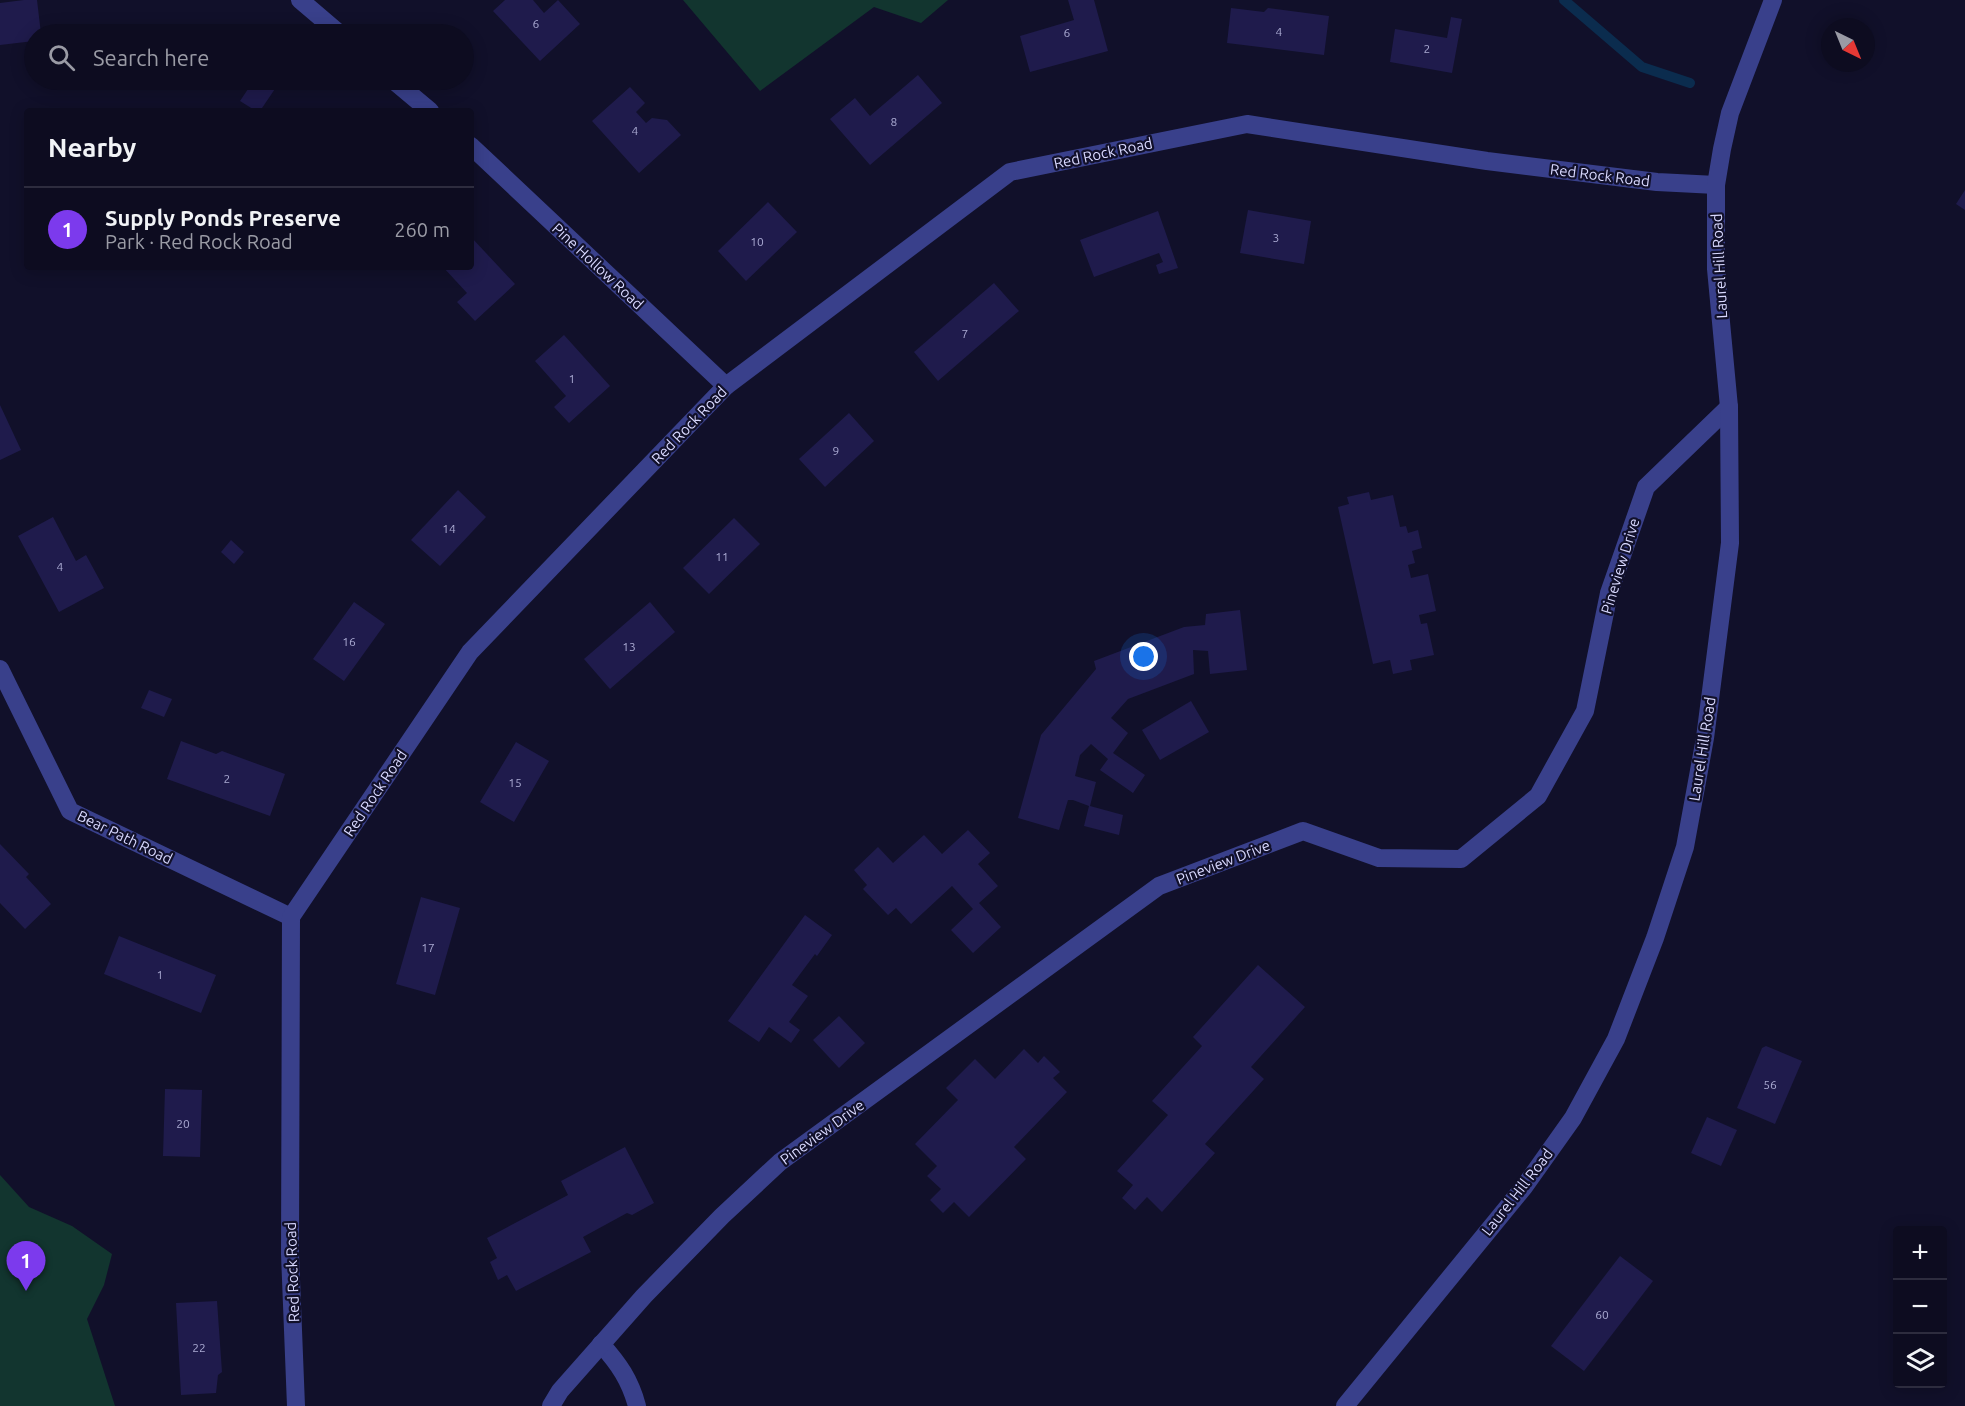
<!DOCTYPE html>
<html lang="en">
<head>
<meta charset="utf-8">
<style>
  :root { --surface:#0d0c20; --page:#1b1a2d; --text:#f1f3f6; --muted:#9a9ba5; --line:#2d2c3e; --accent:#7c3aed }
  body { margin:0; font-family:Ubuntu,sans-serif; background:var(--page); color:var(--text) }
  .controls { position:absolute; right:18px; bottom:18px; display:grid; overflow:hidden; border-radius:6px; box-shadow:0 3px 15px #0003 }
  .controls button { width:54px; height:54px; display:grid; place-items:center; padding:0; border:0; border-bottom:2px solid var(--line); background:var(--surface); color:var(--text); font:30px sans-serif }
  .compass { position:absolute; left:1821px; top:18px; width:54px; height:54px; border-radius:50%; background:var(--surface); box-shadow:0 3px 15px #0003; rotate:137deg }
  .you { position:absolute; left:1144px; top:657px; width:21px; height:21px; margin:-15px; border:4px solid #fff; border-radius:50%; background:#1a73e8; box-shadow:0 0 0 9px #1a73e833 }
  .badge { display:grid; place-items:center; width:39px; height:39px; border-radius:50%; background:var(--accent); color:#fff; font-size:20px; font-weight:700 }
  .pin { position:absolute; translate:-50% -50px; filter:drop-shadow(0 2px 3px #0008) }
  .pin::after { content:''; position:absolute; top:32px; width:21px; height:18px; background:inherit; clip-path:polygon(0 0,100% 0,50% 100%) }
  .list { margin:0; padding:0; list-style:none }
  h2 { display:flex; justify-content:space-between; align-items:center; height:78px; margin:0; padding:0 24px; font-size:26px }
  h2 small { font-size:20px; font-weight:400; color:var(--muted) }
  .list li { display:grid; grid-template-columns:39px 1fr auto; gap:18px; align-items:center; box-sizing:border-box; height:84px; padding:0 24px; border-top:2px solid var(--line) }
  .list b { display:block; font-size:22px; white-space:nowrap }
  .list p { margin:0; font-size:20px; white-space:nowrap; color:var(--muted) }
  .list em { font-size:20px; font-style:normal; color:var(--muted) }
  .icon { flex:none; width:33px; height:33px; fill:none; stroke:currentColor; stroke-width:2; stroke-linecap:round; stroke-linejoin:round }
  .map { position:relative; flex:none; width:1965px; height:1406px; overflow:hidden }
  .search { position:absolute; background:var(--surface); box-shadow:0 3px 15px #0003; left:24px; top:24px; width:450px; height:66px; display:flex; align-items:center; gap:15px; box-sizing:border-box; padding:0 21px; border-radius:33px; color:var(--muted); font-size:22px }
  .panel { position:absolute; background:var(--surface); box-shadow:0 3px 15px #0003; left:24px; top:108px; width:450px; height:162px; border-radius:6px }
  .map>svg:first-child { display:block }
</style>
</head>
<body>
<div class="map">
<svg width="1965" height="1406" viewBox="0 0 1965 1406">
  <rect width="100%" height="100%" fill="#11102a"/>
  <!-- green -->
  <g fill="#12352f">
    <polygon points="683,0 948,0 921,23 874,7 760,91"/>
    <polygon points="0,1175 29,1207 72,1226 112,1254 104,1285 87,1319 115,1406 0,1406"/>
  </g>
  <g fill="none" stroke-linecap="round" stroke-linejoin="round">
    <!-- stream -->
    <polyline stroke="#0b2c4e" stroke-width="10" points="1564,0 1642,67 1690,83"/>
  </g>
  <!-- building -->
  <g fill="#1f1b4c">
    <polygon points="24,0 37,0 41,34 34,34 34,41 0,45 0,3"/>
    <polygon points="505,0 533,0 544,13 558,0 580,24 540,61 493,11"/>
    <polygon points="1068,0 1094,0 1108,51 1030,72 1020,36 1074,20"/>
    <polygon points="1231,8 1264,12 1268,8 1329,16 1324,55 1227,43"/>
    <polygon points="1451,17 1462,19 1452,73 1390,62 1395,29 1447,38"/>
    <polygon points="918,75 942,103 870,165 830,119 855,98 870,116"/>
    <polygon points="235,80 281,80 260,111 256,111 240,101 248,89"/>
    <polygon points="630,87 645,103 636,112 646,123 652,118 667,120 681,135 639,173 592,121"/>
    <polygon points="1965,190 1965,210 1956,204"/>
    <polygon points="768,202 797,232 746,281 718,251"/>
    <polygon points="1248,210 1311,221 1304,264 1240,253"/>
    <polygon points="1158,211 1178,268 1159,274 1156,265 1163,262 1159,253 1094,277 1080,240"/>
    <polygon points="471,237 515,284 475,321 457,302 467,293 443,267 471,267"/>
    <polygon points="994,283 1019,311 938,381 914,352"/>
    <polygon points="564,335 610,386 569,423 554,407 566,396 535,361"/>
    <polygon points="0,405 21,450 0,460"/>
    <polygon points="849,413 874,441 825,487 799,459"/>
    <polygon points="458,490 486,517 440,566 411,540"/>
    <polygon points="1369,492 1371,500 1393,495 1400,527 1406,526 1408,533 1418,530 1422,548 1412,551 1415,563 1408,565 1411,578 1428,574 1436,611 1419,615 1421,624 1427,623 1434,655 1410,660 1412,670 1393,674 1390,660 1373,664 1338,507 1349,504 1347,497"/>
    <polygon points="53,517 76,561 86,555 104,588 59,612 18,536"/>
    <polygon points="734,518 760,544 709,594 683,568"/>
    <polygon points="231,540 244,552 234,564 221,552"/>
    <polygon points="354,602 385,624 344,681 313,659"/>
    <polygon points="650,602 675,632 610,689 584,659"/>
    <polygon points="1240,610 1247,670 1210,674 1208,651 1193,650 1194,674 1128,699 1111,718 1128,733 1113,753 1145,775 1133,793 1100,770 1108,759 1091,744 1080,755 1075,776 1096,782 1090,806 1123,815 1119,835 1084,826 1089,806 1073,800 1068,800 1059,830 1018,818 1041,735 1096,669 1094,661 1184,627 1205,625 1206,614"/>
    <polygon points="149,690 172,699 164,717 141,708"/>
    <polygon points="1191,701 1209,732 1160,760 1142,730"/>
    <polygon points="181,741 216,754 222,751 285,774 270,816 167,779"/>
    <polygon points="516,742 549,761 514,822 480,802"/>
    <polygon points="968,830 990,853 978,864 998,886 979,903 1001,927 973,953 951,930 973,909 952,886 911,924 896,908 888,915 863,889 867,885 854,870 878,847 893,863 924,835 942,854"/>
    <polygon points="0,844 29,874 26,877 51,904 25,929 0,903"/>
    <polygon points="421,897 460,908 435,995 396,984"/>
    <polygon points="805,915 832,935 817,956 815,954 792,985 808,996 789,1022 800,1030 791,1043 769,1027 759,1042 728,1021"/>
    <polygon points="119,936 216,975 201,1013 104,974"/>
    <polygon points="1258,965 1305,1007 1251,1067 1264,1079 1205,1144 1215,1153 1162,1212 1147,1197 1135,1210 1122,1198 1133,1185 1117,1171 1168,1115 1152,1101 1202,1046 1193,1037"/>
    <polygon points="839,1016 865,1043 839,1068 813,1040"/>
    <polygon points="1766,1046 1802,1061 1775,1124 1737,1108 1762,1048"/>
    <polygon points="1024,1049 1038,1063 1044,1056 1060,1072 1053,1078 1067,1092 1014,1147 1026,1159 969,1217 954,1202 943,1213 930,1200 941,1189 927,1176 937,1166 915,1144 958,1100 946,1088 975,1059 995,1079"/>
    <polygon points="165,1089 202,1090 200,1157 163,1156"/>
    <polygon points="1707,1117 1737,1130 1721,1166 1691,1153"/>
    <polygon points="625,1147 654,1203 632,1215 627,1213 583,1237 591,1252 516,1291 507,1275 498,1280 490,1262 497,1258 487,1238 568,1195 561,1181"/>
    <polygon points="1620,1256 1653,1281 1584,1371 1551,1346"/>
    <polygon points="217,1301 222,1372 218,1375 216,1393 181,1395 176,1303"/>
  </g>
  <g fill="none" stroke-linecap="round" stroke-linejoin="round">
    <!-- minor -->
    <g stroke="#39408b" stroke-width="18">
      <polyline points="300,0 340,34"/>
      <polyline points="393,80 430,111"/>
      <polyline points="471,146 726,386"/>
      <polyline points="0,669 70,811 291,917"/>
      <path d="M601,1344C619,1364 630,1380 637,1406"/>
      <polyline points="296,1406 290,1254 291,917 470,652 726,386 1010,172 1247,124 1487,161 1657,182 1716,185"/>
      <polyline points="551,1406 560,1391 644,1296 722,1216 780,1162 1159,886 1303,831 1379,858 1461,859 1538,796 1585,711 1609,593 1646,487 1729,407"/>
      <polyline points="1345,1406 1524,1187 1573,1118 1616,1039 1655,938 1685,847 1705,738 1730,543 1729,407 1716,269 1716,185 1722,149 1730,113 1773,0"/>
    </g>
  </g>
  <g text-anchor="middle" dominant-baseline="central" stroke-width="4.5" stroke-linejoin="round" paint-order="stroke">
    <!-- number labels -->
    <g font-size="12" fill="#aaaad2">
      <text x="536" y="23">6</text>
      <text x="1279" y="31">4</text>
      <text x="1067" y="32">6</text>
      <text x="1427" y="48">2</text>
      <text x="894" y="121">8</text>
      <text x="635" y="130">4</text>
      <text x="1276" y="237">3</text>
      <text x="757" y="241">10</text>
      <text x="965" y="333">7</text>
      <text x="572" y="378">1</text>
      <text x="836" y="450">9</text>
      <text x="449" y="528">14</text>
      <text x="722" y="556">11</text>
      <text x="60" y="566">4</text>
      <text x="349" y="641">16</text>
      <text x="629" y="646">13</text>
      <text x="227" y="778">2</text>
      <text x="515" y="782">15</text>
      <text x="428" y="947">17</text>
      <text x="160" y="974">1</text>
      <text x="1770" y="1084">56</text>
      <text x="183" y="1123">20</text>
      <text x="1602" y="1314">60</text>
      <text x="199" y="1347">22</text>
    </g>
    <!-- street labels -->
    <g font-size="15" fill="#d9d9ff" stroke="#11102a">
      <text transform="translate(1103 153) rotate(-12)">Red Rock Road</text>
      <text transform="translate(1600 175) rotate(7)">Red Rock Road</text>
      <text transform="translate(598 266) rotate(43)">Pine Hollow Road</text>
      <text transform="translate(1719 266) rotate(-93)">Laurel Hill Road</text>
      <text transform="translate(689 425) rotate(-46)">Red Rock Road</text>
      <text transform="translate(1620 566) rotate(-73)">Pineview Drive</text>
      <text transform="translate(1702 749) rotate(-81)">Laurel Hill Road</text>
      <text transform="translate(375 793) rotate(-56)">Red Rock Road</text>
      <text transform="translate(125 837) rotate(26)">Bear Path Road</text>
      <text transform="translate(1223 862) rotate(-21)">Pineview Drive</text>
      <text transform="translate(822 1132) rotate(-36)">Pineview Drive</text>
      <text transform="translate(1517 1192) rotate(-52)">Laurel Hill Road</text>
      <text transform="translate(292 1272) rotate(-92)">Red Rock Road</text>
    </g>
  </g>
</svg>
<div class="controls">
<button>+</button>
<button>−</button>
<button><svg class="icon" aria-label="layers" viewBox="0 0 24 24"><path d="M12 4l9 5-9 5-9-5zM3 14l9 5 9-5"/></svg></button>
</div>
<svg class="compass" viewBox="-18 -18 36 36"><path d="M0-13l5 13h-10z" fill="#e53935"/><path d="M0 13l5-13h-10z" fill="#9a9ba5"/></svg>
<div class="you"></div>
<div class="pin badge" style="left:26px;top:1291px">1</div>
<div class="search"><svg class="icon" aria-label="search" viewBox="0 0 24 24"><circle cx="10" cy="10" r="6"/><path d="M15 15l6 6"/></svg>Search here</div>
<section class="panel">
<h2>Nearby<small></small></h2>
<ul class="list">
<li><span class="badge">1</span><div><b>Supply Ponds Preserve</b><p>Park · Red Rock Road</p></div><em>260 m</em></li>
</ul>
</section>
</div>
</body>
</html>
